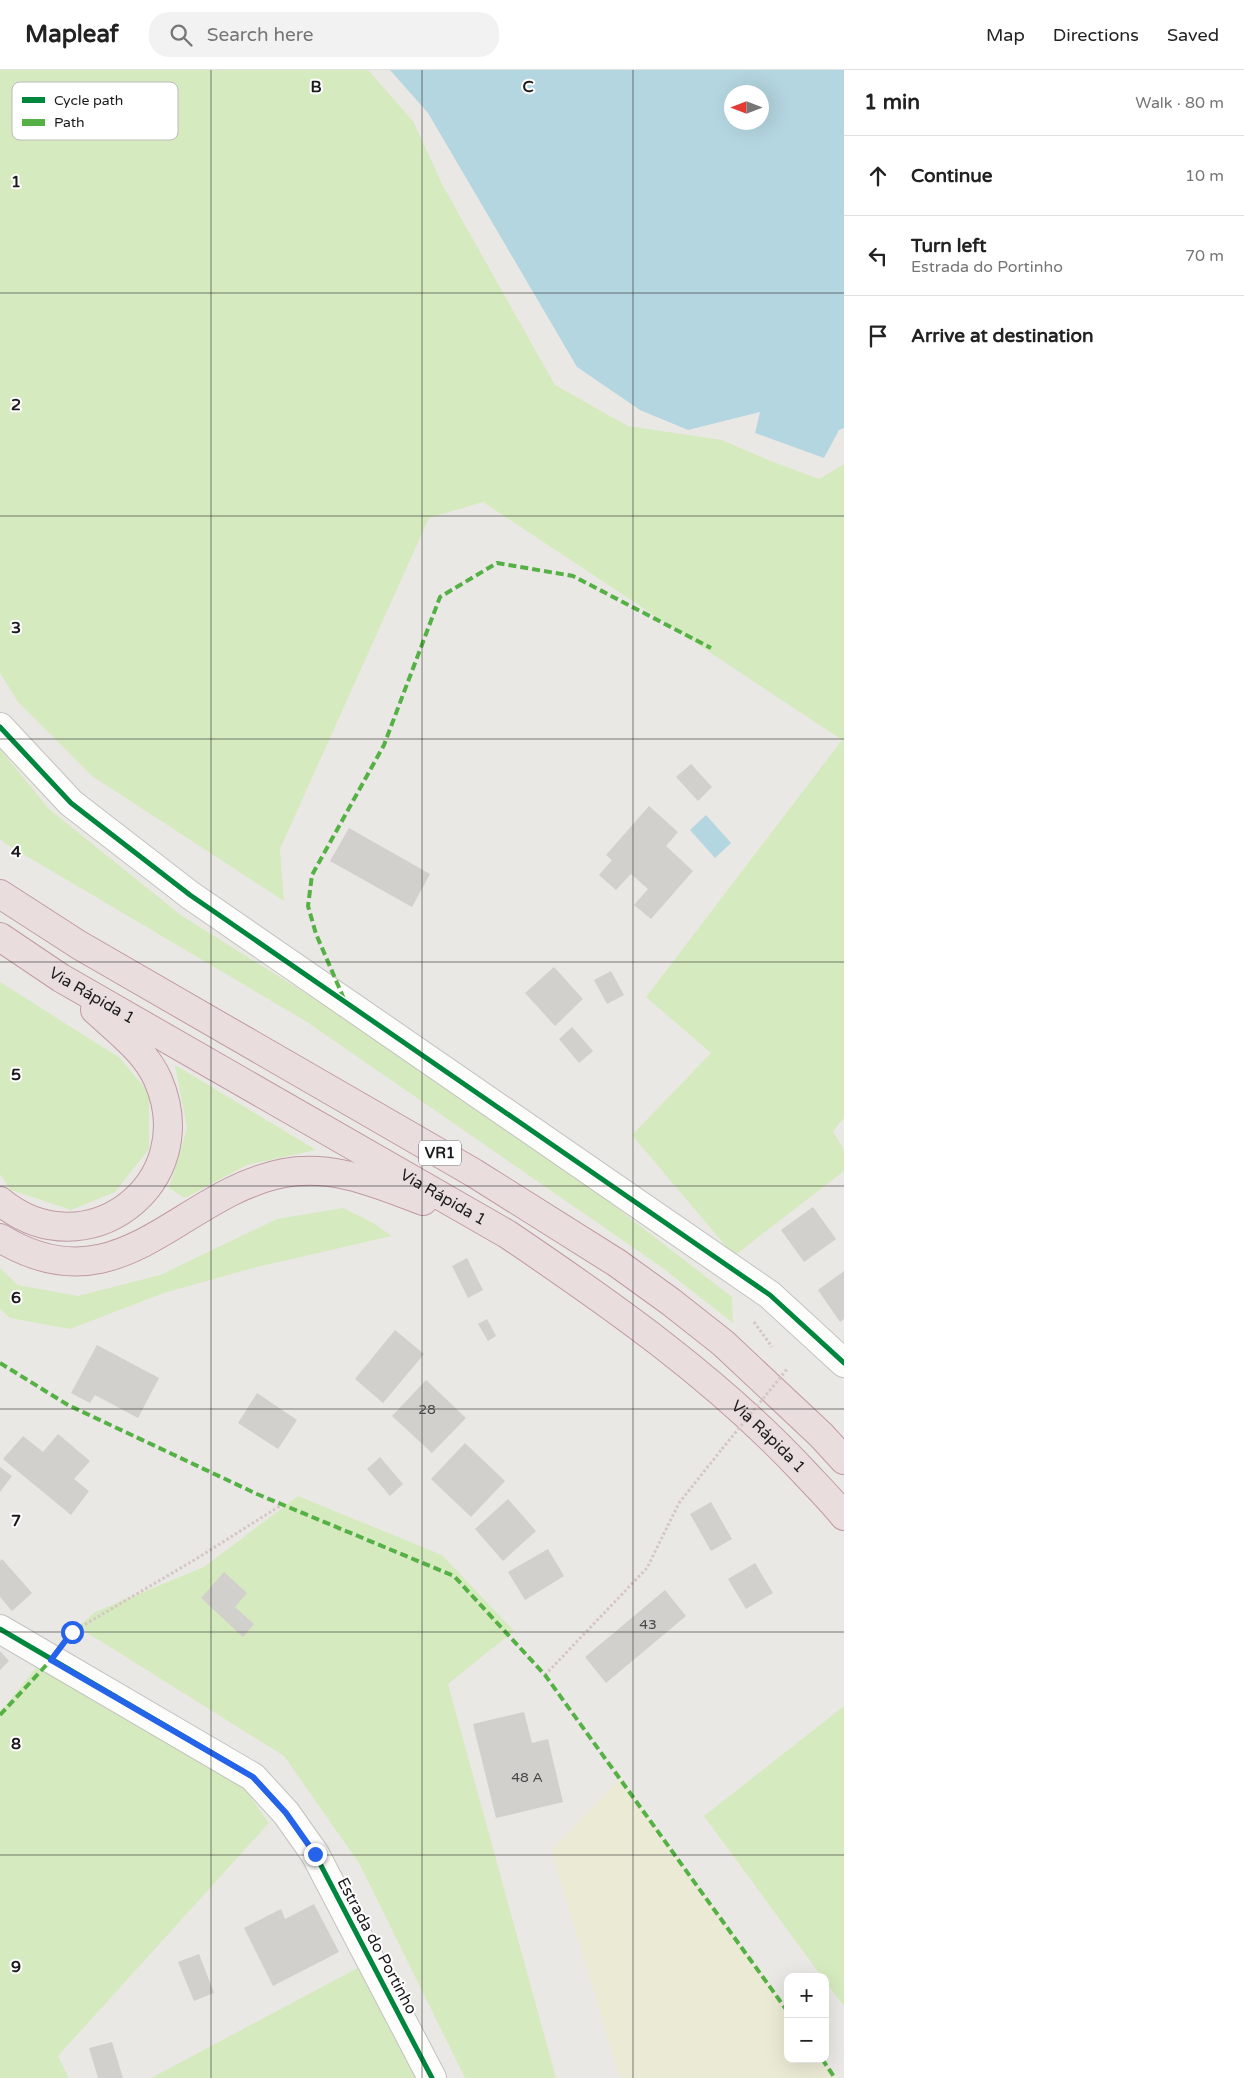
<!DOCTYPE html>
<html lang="en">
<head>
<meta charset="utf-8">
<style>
  :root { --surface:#fff; --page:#f2f2f2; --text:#222; --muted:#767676; --line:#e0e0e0 }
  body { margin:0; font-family:"Varela Round",sans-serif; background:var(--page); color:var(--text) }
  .controls { position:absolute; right:15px; bottom:15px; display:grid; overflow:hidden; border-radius:10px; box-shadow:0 5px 20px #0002 }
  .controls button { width:45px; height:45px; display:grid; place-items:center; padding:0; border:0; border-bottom:1px solid var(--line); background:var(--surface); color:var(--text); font:25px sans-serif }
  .compass { position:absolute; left:724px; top:15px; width:45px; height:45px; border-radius:50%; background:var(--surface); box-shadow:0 5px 20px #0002; rotate:270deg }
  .stop { position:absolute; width:15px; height:15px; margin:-11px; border:4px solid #2563eb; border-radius:50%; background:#fff }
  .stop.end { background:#2563eb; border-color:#fff; box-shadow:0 1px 5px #0008 }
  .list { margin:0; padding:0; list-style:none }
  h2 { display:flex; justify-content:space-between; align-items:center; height:65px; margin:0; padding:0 20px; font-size:21px }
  h2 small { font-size:16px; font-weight:400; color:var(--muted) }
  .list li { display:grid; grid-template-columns:32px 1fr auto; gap:15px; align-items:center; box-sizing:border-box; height:80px; padding:0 20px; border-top:1px solid var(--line) }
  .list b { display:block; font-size:19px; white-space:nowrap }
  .list p { margin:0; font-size:16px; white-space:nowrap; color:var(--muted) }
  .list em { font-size:16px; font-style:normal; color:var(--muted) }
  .icon { flex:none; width:28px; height:28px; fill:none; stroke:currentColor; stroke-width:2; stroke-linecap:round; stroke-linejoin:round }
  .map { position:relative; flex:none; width:844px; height:2008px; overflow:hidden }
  header { display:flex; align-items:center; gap:30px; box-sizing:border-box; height:70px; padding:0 25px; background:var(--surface); border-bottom:1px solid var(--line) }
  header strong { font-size:24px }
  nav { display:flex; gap:28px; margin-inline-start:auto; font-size:18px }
  .search { width:350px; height:45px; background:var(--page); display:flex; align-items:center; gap:12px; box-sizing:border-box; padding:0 18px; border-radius:20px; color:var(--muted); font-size:19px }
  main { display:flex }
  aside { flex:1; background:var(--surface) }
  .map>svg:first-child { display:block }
</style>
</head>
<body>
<header>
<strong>Mapleaf</strong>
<div class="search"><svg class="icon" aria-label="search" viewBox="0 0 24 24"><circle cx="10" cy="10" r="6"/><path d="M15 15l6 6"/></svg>Search here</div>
<nav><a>Map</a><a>Directions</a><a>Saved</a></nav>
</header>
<main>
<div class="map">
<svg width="844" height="2008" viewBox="0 0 844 2008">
  <rect width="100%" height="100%" fill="#eae8e4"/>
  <!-- farmland -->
  <polygon fill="#ebebd5" points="621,1708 788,1940 788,1989 823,1989 837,2008 623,2008 619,2005 551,1780"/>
  <!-- grass -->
  <g fill="#d6eabf">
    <polygon points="0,0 368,0 413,51 443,116 555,315 628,356 722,370 768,390 819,409 844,394 844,1048 833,1061 844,1080 844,1101 734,1186 632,1065 711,983 646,927 842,670 483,432 429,448 280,779 284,831 92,706 18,632 0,603"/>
    <polygon points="0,679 49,739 182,846 339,944 538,1077 732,1227 733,1253 660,1196 307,952 6,774 0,769"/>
    <polygon points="0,912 120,988 149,1023 149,1079 115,1122 71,1140 11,1120 0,1104"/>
    <polygon points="175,995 316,1080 247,1095 185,1128 169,1118 187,1058"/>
    <polygon points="343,1138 373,1153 392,1166 253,1198 164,1223 70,1259 10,1248 0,1239 0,1198 18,1215 78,1226 160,1205 277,1149"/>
    <polygon points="298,1426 442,1485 514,1561 448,1614 556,2008 465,2008 359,1793 284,1686 78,1557 95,1542 204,1497"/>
    <polygon points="44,1588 238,1709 269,1753 58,1986 69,2008 0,2008 0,1642"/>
    <polygon points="844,1636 844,1936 825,1911 825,1907 822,1907 704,1746"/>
    <polygon points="365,1894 420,2008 151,2008"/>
  </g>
  <!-- water -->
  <g fill="#b4d6e0" fill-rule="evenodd">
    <path d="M390,0H844V358L839,360L824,388L755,363L760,342L688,360L640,340L577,297L428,43ZM732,22H762V52H732Z"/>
    <polygon points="706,745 731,773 715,788 690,760"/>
  </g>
  <!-- building -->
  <g fill="#d2d0cc">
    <polygon points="691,694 712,717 698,731 676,707"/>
    <polygon points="649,736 678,762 666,776 693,801 651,849 634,835 648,819 631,804 616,820 599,805 612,790 606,785"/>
    <polygon points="349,758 430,804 412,837 330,791"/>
    <polygon points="554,897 583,929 555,956 525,923"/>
    <polygon points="611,901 624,925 607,934 594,910"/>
    <polygon points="572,957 593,981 579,993 559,969"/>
    <polygon points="813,1137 836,1169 804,1192 781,1160"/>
    <polygon points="467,1188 483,1220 468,1228 452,1196"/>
    <polygon points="844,1201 844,1249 840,1252 818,1220"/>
    <polygon points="487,1249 496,1266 488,1271 478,1254"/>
    <polygon points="395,1260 424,1284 383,1333 355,1309"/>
    <polygon points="97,1275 159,1308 138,1348 95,1325 90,1333 71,1323"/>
    <polygon points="426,1310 466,1348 432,1383 392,1346"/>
    <polygon points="257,1323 297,1350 278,1379 238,1353"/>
    <polygon points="58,1364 90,1391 74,1409 89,1421 71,1445 3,1389 23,1366 43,1382"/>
    <polygon points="465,1373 505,1411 471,1447 431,1409"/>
    <polygon points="380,1387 403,1414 390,1426 367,1399"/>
    <polygon points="0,1397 12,1406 0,1422"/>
    <polygon points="508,1429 536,1461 503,1491 475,1459"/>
    <polygon points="711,1432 732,1469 711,1481 690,1444"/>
    <polygon points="548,1479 564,1506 525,1530 508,1502"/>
    <polygon points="2,1489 32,1523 12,1541 0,1527 0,1491"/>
    <polygon points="755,1493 773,1523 746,1539 728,1509"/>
    <polygon points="224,1502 247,1523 235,1537 254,1554 243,1567 201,1528"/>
    <polygon points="665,1520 686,1546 606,1613 585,1587"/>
    <polygon points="0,1581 9,1591 0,1600"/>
    <polygon points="524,1642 532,1673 548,1669 563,1732 496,1748 473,1654"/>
    <polygon points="314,1834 339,1882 273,1916 244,1858 281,1839 285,1849"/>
    <polygon points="199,1884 214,1923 194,1931 178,1892"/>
    <polygon points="112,1972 123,2008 98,2008 89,1978"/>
  </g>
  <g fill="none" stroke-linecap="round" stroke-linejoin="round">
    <!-- minor casing -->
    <g stroke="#c2c2c0" stroke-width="30">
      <g id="minor">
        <polyline points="0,657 71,733 190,825 770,1225 844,1293"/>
        <polyline points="0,1559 253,1707 286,1743 315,1784 432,2008"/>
      </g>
    </g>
    <!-- highway casing -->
    <g stroke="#c199a4" stroke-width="30">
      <g id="highway">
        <polyline points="0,824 79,875 474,1103 617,1193 671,1232 723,1273 821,1365 844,1390"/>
        <path id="s1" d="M0,867L61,908L507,1164C612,1235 716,1308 803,1401C817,1416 831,1430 844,1446"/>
        <path d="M0,1131C85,1202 203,1114 158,1010C146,982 118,961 95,940"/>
        <path d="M0,1168C120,1241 179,1123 284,1103C334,1094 378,1114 423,1131"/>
      </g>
    </g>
    <!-- path -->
    <g stroke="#d6c6c3" stroke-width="3" stroke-dasharray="2.5 2.5" stroke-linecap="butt">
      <polyline points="754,1252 772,1277"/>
      <polyline points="69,1566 72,1562 196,1489 283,1434"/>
      <polyline points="545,1605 647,1498 679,1433 722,1379"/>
    </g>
    <!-- minor -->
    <use href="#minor" stroke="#fcfcfb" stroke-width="28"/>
    <!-- highway -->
    <use href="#highway" stroke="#e9ddde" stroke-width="28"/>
    <!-- path-bridge -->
    <polyline stroke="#d6c6c3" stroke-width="3" stroke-dasharray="2.5 2.5" stroke-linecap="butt" points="722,1379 788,1298"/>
    <!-- quiet -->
    <g stroke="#55b145" stroke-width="4" stroke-dasharray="8 4" stroke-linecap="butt">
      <polyline points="344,929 316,864 308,836 312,805 384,675 440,527 497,493 573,506 711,578"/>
      <polyline points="0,1293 68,1335 257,1424 454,1506 545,1605 788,1942"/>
      <polyline points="0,1645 51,1590"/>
      <polyline points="822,1989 835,2008"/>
    </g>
    <!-- cycleway casing -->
    <g stroke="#fff" stroke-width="8">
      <g id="cycleway">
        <polyline points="0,657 71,733 190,825 770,1225 844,1293"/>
        <polyline points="0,1559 253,1707 286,1743 315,1784 432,2008"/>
      </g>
    </g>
    <!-- cycleway -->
    <use href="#cycleway" stroke="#00873e" stroke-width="5"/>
  </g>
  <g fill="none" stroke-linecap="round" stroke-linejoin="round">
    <!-- route -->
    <polyline stroke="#2563eb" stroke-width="6" points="72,1562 51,1590 253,1707 286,1743 315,1784"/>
  </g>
  <!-- grid -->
  <path fill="none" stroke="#1b1b1b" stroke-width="1" stroke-opacity="0.55" d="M211,0V2008M422,0V2008M633,0V2008M0,223H844M0,446H844M0,669H844M0,892H844M0,1116H844M0,1339H844M0,1562H844M0,1785H844"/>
  <g text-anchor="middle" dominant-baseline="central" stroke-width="4" stroke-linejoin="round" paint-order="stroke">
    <!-- number labels -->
    <g font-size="14" fill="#494847">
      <text x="427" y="1339">28</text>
      <text x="648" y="1554">43</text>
      <text x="527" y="1707">48 A</text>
    </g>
    <!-- shield labels -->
    <rect fill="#fff" stroke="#5f5f5f" stroke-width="1" x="419" y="1070.5" width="42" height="25" rx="4"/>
    <g font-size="15" font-weight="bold" fill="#1b1b1b">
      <text x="440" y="1083">VR1</text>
    </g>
    <!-- street labels -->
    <g font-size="16" fill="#1b1b1b" stroke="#fff">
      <text stroke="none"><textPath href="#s1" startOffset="109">Via Rápida 1</textPath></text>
      <text stroke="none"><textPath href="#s1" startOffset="514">Via Rápida 1</textPath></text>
      <text stroke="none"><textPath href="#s1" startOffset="919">Via Rápida 1</textPath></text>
      <text transform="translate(377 1876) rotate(62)">Estrada do Portinho</text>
    </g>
  </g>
  <!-- legend -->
  <rect x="12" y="12" width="166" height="58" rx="8" fill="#fff" stroke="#bbb" stroke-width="1"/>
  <rect x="22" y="27" width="23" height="6" fill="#00873e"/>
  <rect x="22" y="49" width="23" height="7" fill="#55b145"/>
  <g font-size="14" fill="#1b1b1b">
    <text x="54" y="35">Cycle path</text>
    <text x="54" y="57">Path</text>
  </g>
  <g font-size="16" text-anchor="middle" font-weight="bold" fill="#1b1b1b" stroke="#fff" stroke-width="4" stroke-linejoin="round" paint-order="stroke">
    <text x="316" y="22">B</text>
    <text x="528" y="22">C</text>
    <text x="16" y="117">1</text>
    <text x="16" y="340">2</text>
    <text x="16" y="563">3</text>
    <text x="16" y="787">4</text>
    <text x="16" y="1010">5</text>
    <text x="16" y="1233">6</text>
    <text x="16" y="1456">7</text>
    <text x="16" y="1679">8</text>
    <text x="16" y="1902">9</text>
  </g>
</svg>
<div class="controls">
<button>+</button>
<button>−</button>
</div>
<svg class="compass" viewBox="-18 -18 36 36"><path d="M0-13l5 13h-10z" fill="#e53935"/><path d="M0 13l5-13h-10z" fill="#767676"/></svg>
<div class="stop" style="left:72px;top:1562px"></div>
<div class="stop end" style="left:315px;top:1784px"></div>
</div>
<aside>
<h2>1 min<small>Walk · 80 m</small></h2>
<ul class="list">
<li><svg class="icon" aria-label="ahead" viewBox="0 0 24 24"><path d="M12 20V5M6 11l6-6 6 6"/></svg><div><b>Continue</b></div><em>10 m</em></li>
<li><svg class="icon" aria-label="left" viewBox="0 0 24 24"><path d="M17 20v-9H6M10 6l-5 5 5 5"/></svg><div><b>Turn left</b><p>Estrada do Portinho</p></div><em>70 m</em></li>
<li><svg class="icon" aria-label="arrive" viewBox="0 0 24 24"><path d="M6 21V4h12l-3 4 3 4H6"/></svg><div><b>Arrive at destination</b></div></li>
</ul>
</aside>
</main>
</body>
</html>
